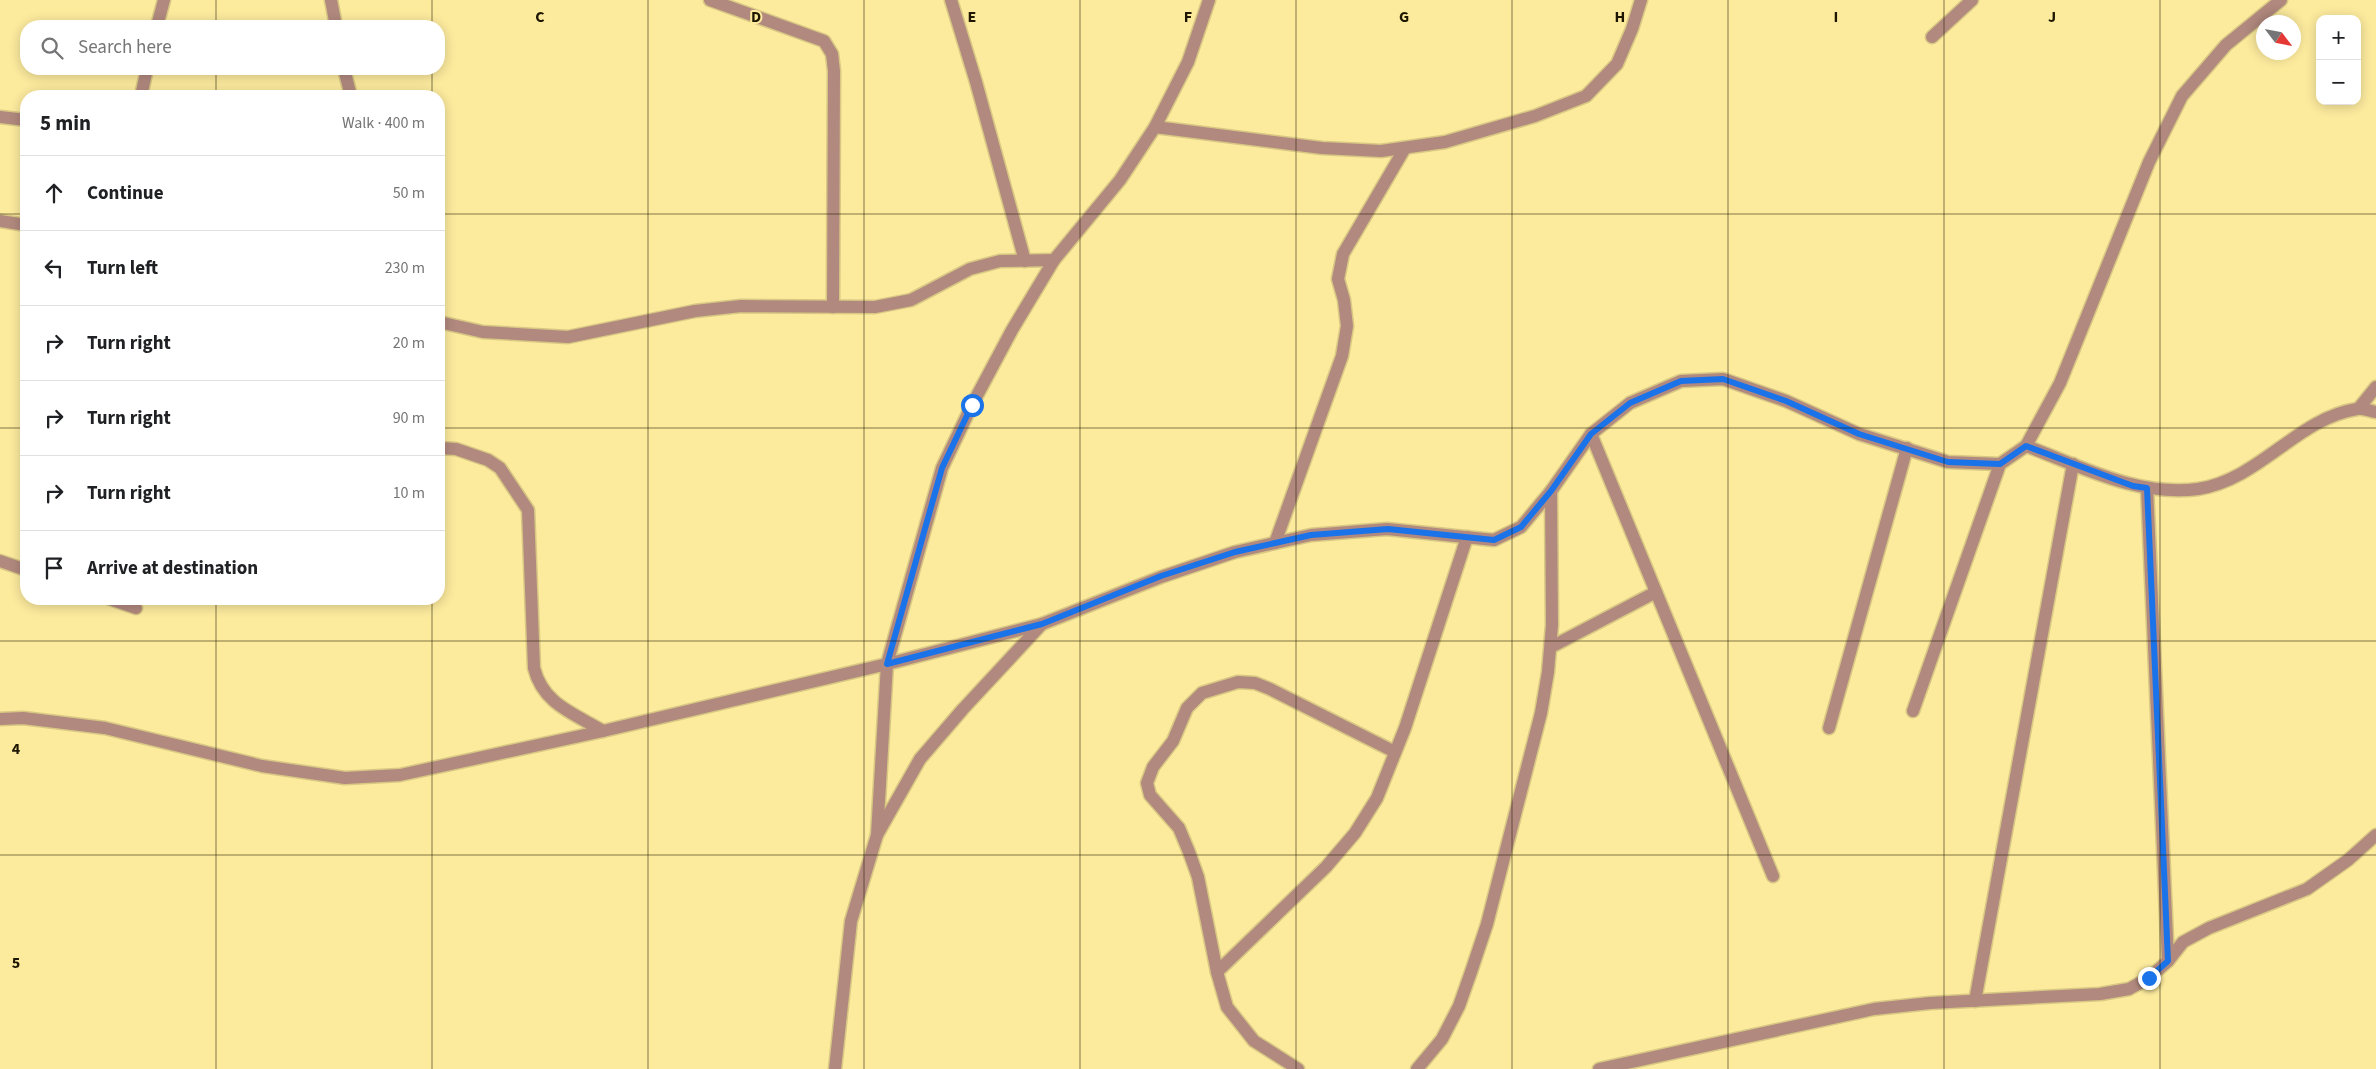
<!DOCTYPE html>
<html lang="en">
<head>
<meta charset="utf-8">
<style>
  :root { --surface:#fff; --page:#f6f6f6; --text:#202124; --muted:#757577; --line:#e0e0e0 }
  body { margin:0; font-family:"Source Sans 3",sans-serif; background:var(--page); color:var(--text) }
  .controls { position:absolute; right:15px; top:15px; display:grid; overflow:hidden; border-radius:10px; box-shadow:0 2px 12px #0003 }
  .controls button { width:45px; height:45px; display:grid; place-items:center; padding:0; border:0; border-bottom:1px solid var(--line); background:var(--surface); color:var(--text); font:25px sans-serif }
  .compass { position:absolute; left:2256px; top:15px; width:45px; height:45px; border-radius:50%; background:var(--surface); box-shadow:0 2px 12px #0003; rotate:122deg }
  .stop { position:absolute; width:15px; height:15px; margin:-11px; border:4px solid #1a73e8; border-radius:50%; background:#fff }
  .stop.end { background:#1a73e8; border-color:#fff; box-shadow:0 1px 5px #0008 }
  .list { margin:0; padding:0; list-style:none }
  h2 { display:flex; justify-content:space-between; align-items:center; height:65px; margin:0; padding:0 20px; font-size:21px }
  h2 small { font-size:16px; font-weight:400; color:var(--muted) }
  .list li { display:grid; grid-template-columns:32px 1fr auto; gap:15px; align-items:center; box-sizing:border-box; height:75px; padding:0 20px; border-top:1px solid var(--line) }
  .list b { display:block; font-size:19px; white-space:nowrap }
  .list em { font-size:16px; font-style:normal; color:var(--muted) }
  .icon { flex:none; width:28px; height:28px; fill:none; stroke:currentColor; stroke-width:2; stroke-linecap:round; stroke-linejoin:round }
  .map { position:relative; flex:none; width:2376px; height:1069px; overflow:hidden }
  .search { position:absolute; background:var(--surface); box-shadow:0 2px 12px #0003; left:20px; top:20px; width:425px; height:55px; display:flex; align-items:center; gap:12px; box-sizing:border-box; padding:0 18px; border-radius:20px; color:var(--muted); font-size:19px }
  .panel { position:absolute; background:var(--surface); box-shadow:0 2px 12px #0003; left:20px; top:90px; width:425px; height:515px; border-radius:20px }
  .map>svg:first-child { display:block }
</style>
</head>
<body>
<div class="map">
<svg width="2376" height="1069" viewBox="0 0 2376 1069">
  <rect width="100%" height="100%" fill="#fcea9d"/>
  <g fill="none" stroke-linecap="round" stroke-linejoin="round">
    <!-- minor casing -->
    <g stroke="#d8c884" stroke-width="15">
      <g id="minor">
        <polyline points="331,0 336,26"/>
        <polyline points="710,0 824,41 832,54 834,71 833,307"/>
        <polyline points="951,0 976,82 1025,261"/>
        <polyline points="157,26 164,0"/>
        <polyline points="1932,37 1972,0"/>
        <polyline points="344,69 351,96"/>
        <polyline points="141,96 147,69"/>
        <polyline points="0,117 26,120"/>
        <polyline points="1155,127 1322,148 1381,151 1445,142 1535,116 1586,96 1617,64 1632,29 1641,0"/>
        <polyline points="0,221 26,225"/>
        <polyline points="439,322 483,332 568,337 695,311 741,306 875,307 911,300 970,269 1000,261 1054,260"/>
        <polyline points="2359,408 2376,387"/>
        <polyline points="1591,434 1773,876"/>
        <path d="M2026,446C2082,467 2138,497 2198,489C2259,480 2298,418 2357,409C2363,408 2370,411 2376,412"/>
        <path d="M439,448L456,449L488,460L500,468L528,510L534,668C543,704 573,713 603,731"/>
        <polyline points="2147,488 2168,961"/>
        <polyline points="1275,543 1342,356 1347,326 1344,300 1338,279 1343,254 1405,148"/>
        <polyline points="0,561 26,570"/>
        <polyline points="110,599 136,608"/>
        <polyline points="1551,647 1656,592"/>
        <polyline points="1913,711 2000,464"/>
        <polyline points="0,719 23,718 105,728 262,766 345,778 400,775 603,731 887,664 1042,624 1161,577 1235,552 1311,535 1387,529 1494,540 1521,527 1551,491 1591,434 1630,403 1681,381 1723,379 1786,401 1859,434 1948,462 2000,464 2026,446 2060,383 2149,162 2182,96 2226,45 2281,0"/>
        <polyline points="1829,728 1907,448"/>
        <polyline points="877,835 887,664 942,468 972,405 1012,330 1054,260 1120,180 1155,127 1188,62 1209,0"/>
        <polyline points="1217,972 1326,867 1355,833 1377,798 1405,728 1467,537"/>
        <polyline points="1975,1001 2073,464"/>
        <polyline points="835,1069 851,921 877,835 920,759 963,709 1042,624"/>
        <polyline points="1298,1069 1254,1041 1227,1007 1217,972 1198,877 1189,852 1179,828 1150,795 1147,783 1153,767 1173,741 1187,708 1202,693 1238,682 1255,683 1270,689 1395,752"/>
        <polyline points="1417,1069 1442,1039 1459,1006 1471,972 1487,924 1541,713 1548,672 1552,625 1551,491"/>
        <polyline points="1599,1069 1874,1009 1930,1003 2100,994 2129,989 2149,978 2168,961 2183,942 2209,928 2307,889 2348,860 2376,835"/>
      </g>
    </g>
    <!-- minor -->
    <use href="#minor" stroke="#b1897e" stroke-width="12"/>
  </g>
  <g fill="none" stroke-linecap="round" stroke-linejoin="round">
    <!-- route -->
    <polyline stroke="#1a73e8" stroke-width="6" points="972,405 942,468 887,664 1042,624 1161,576 1235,552 1311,535 1388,529 1494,540 1521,527 1551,491 1591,434 1630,403 1681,381 1723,379 1786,401 1859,434 1948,462 2000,464 2026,446 2133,486 2147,488 2168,961 2149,978"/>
  </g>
  <!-- grid -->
  <path fill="none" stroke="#1e1700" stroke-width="1" stroke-opacity="0.55" d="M216,0V26M432,0V26M648,0V1069M864,0V1069M1080,0V1069M1296,0V1069M1512,0V1069M1728,0V1069M1944,0V1069M2160,0V1069M216,69V96M432,69V96M0,214H26M439,214H2376M0,428H26M439,428H2376M216,599V1069M432,599V1069M0,641H2376M0,855H2376"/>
  <g font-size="16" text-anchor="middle" font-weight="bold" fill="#1e1700" stroke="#fcea9d" stroke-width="4" stroke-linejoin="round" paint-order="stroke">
    <text x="540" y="22">C</text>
    <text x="756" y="22">D</text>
    <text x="972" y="22">E</text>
    <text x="1188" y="22">F</text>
    <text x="1404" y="22">G</text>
    <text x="1620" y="22">H</text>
    <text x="1836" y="22">I</text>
    <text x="2052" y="22">J</text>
    <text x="16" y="754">4</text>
    <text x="16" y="968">5</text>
  </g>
</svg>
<div class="controls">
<button>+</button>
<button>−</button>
</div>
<svg class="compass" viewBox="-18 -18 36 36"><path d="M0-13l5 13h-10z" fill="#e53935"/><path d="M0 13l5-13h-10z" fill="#757577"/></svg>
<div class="stop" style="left:972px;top:405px"></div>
<div class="stop end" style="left:2149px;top:978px"></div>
<div class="search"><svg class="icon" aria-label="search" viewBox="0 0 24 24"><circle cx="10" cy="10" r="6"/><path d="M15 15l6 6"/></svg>Search here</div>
<section class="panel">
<h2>5 min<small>Walk · 400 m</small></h2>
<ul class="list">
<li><svg class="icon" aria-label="ahead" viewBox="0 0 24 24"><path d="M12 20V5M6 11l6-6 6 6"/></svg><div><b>Continue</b></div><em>50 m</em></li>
<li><svg class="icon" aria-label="left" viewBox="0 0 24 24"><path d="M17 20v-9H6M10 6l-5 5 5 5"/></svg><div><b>Turn left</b></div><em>230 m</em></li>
<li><svg class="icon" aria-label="right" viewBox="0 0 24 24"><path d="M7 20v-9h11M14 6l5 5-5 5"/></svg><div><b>Turn right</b></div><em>20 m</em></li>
<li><svg class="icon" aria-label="right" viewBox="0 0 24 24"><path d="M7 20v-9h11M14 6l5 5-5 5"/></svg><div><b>Turn right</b></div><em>90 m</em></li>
<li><svg class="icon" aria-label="right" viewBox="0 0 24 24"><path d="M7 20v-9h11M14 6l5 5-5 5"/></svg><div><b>Turn right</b></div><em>10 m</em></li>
<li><svg class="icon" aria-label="arrive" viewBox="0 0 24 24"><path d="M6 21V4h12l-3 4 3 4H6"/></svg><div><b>Arrive at destination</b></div></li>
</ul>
</section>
</div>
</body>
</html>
